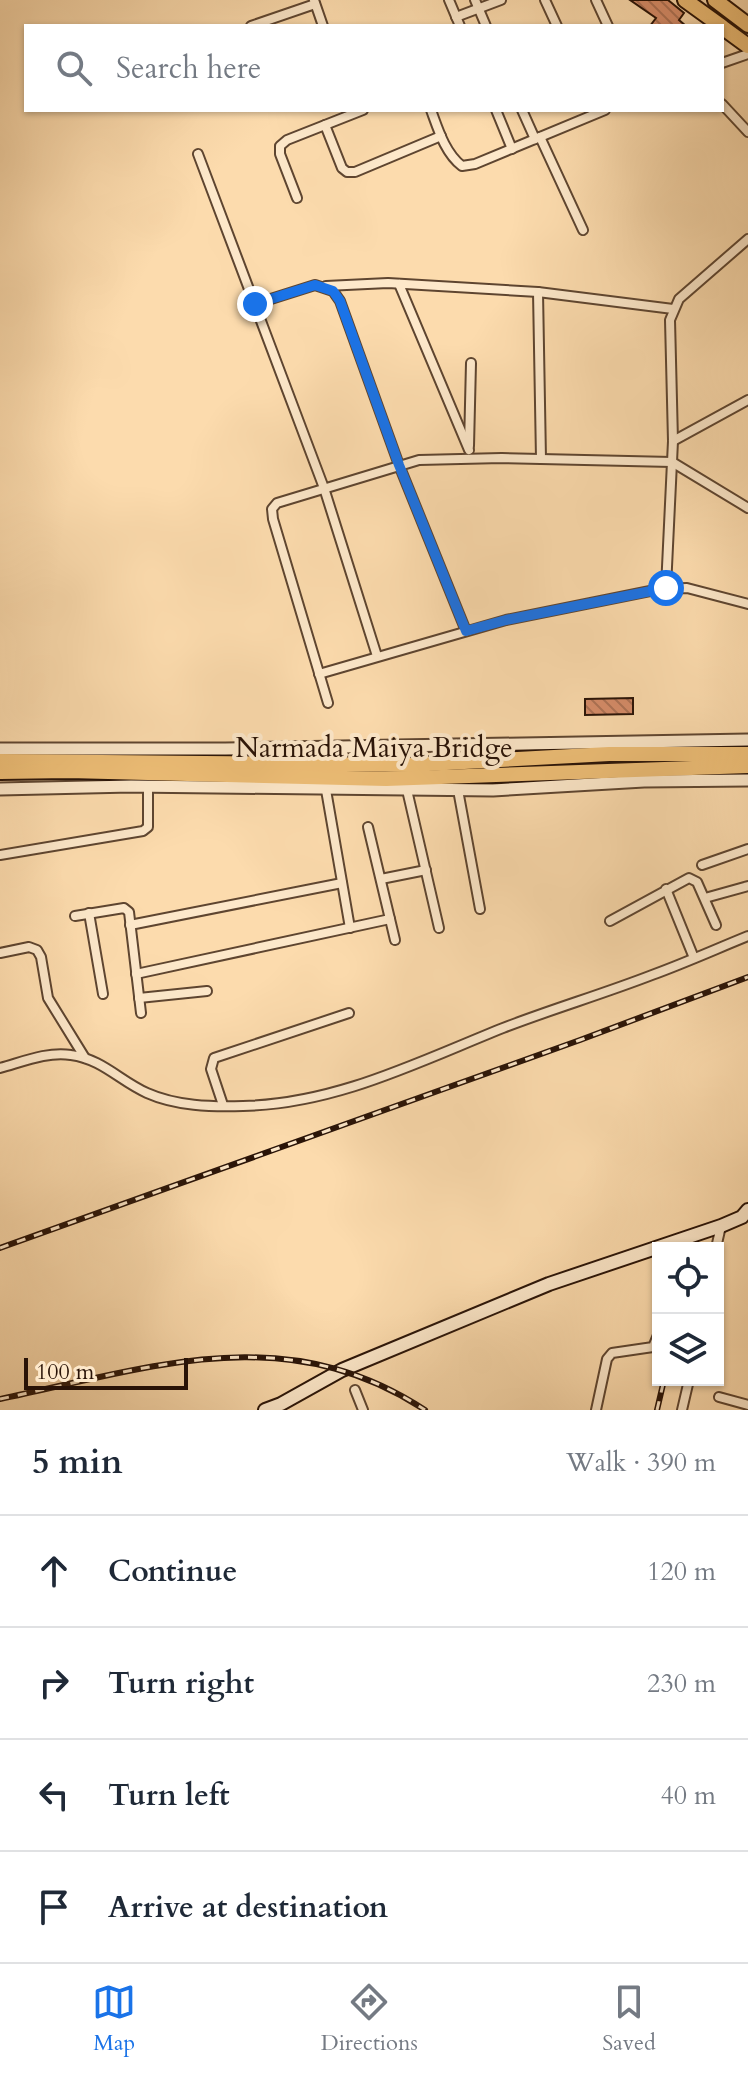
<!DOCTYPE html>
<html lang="en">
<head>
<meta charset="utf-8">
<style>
  :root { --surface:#fff; --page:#f6f6f7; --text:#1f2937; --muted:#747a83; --line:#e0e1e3; --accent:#1a73e8 }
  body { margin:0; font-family:Cardo,serif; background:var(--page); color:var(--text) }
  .controls { position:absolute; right:24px; bottom:24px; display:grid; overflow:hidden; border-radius:0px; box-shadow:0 2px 6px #0004 }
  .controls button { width:72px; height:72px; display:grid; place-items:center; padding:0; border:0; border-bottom:2px solid var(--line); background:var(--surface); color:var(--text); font:40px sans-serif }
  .scale { position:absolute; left:24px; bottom:20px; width:164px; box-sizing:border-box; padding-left:8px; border:4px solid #291307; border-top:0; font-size:22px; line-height:28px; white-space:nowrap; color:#291307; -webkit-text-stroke:6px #fde8ca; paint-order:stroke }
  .stop { position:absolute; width:24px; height:24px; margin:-18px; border:6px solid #1a73e8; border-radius:50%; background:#fff }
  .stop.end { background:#1a73e8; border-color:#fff; box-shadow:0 2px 8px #0008 }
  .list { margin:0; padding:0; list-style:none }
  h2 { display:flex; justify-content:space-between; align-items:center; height:104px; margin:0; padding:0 32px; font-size:34px }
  h2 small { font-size:26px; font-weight:400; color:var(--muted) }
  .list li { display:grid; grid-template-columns:52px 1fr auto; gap:24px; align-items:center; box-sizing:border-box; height:112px; padding:0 32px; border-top:2px solid var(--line) }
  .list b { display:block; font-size:30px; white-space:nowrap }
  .list em { font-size:26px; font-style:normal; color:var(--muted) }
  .icon { flex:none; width:44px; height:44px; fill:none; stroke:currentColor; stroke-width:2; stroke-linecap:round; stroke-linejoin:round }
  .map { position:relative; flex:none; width:748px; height:1410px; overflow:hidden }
  .search { position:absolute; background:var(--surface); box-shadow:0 2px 6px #0004; left:24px; right:24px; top:24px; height:88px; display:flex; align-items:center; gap:20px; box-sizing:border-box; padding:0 28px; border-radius:0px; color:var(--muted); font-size:30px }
  .sheet { height:552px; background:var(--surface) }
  nav { display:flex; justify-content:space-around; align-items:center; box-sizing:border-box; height:112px; border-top:2px solid var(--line); background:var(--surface); font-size:22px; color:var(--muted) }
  nav a { display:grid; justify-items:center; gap:4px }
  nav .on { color:var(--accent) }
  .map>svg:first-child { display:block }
</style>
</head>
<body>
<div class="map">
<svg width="748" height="1410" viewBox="0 0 748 1410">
  <defs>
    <pattern id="building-back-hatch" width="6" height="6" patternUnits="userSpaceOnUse" patternTransform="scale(2)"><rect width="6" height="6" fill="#d78d6a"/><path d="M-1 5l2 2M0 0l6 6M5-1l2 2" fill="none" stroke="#ae7255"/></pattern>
  </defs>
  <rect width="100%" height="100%" fill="#fcdbad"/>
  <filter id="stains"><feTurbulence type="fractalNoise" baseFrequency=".0025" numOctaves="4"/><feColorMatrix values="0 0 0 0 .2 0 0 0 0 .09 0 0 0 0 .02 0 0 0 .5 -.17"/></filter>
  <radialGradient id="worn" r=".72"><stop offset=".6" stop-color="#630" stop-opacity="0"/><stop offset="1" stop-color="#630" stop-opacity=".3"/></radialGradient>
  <!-- building -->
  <g fill="url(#building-back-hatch)" stroke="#291307" stroke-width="2">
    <polygon points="630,0 668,0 684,13 679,20 686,26 650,26 656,18"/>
    <polygon points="633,698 633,714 585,715 585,699"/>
  </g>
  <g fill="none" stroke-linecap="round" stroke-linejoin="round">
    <!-- minor casing -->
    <g stroke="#5e4530" stroke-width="12">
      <g id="minor">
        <polyline points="314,0 323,26"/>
        <polyline points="449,0 460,26"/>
        <polyline points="475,0 486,26"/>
        <polyline points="545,0 557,26"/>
        <polyline points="596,0 608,26"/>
        <polyline points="456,17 501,0"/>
        <polyline points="251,26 315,4"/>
        <polyline points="722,63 748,54"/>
        <polyline points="722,104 748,132"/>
        <path d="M431,110C438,129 445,153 462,166L475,164L605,110"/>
        <polyline points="496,110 512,149"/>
        <polyline points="522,110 535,139"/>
        <polyline points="325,125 342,168 347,172 355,172 441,136"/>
        <polyline points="540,137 583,230"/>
        <polyline points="198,154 324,488 377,656"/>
        <polyline points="297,198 280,154 280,146 287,140 363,110"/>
        <polyline points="399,284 469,450"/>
        <polyline points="326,286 388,283 538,292 673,309"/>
        <polyline points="538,292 541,459"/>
        <polyline points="255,304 315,285 333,291 340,301 399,465 466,631"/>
        <polyline points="673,441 748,400"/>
        <polyline points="469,446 471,363"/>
        <polyline points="666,588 673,441 670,320 679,299 748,239"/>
        <polyline points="319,674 506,620 660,589 687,588 748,604"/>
        <polyline points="328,703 273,519 272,509 277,503 419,460 502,458 672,462 748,508"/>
        <polyline points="326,790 350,928"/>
        <polyline points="407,790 439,928"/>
        <polyline points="458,790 480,909"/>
        <polyline points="368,827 395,940"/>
        <polyline points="0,855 143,831 148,827 148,786"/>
        <polyline points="702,865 748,849"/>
        <polyline points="381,879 426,870"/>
        <polyline points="666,889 694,958"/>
        <polyline points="705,898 748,886"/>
        <polyline points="89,913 103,994"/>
        <polyline points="75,916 124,908 129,912 141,1013"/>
        <polyline points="610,921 689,878 697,882 716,925"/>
        <polyline points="130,925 342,883"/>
        <polyline points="0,953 29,947 37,950 41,957 48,998 85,1058"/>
        <polyline points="136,974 390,919"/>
        <polyline points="139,998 207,991"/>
        <path d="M0,1068C22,1062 48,1051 71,1055C102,1059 120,1081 147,1093C176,1106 211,1107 243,1106C336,1104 418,1062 503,1028C552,1009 603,994 652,975C685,963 716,949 748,936"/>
        <polyline points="223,1105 211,1069 214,1058 349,1013"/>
        <polyline points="716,1248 721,1226"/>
        <polyline points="355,1390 363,1410"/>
        <polyline points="719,1397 748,1405"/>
        <polyline points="596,1410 607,1359 612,1353 653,1347 658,1335"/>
        <polyline points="682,1410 689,1380"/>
      </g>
    </g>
    <!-- tertiary casing -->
    <g stroke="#5e4530" stroke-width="15">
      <g id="tertiary">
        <polyline points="0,749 225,749 748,740"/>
        <polyline points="0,789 131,786 493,790 644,781 748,780"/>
      </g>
    </g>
    <!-- secondary casing -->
    <g stroke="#291307" stroke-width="16">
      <polyline id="secondary" points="265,1410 281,1404 342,1370 549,1284 721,1226 742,1217 748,1210"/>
    </g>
    <!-- primary casing -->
    <g stroke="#291307" stroke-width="18">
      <g id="primary">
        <polyline points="685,0 721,26"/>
        <polyline points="715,0 748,25"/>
        <polyline points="722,27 748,46"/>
      </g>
    </g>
    <!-- trunk casing -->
    <g stroke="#291307" stroke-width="18">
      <g id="trunk">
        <polyline points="0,761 410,765 609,754 748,754"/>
        <polyline points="0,772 69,771 386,779 748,766"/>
      </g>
    </g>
    <!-- minor -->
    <use href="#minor" stroke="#fde8ca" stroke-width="8"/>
    <!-- tertiary -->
    <use href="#tertiary" stroke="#fde8ca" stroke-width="11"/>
    <!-- secondary -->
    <use href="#secondary" stroke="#fde8ca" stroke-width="12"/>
    <!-- primary -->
    <use href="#primary" stroke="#eebe76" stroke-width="14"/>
    <!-- trunk -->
    <use href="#trunk" stroke="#eebe76" stroke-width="14"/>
    <!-- rail casing -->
    <g stroke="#291307" stroke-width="6">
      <g id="rail">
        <polyline points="0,1248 580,1040 748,977"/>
        <path d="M0,1399C150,1368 285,1318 425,1410"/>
        <polyline points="657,1410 664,1380"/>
      </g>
    </g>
    <!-- rail -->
    <use href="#rail" stroke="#fde8ca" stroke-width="3" stroke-dasharray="9" stroke-linecap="butt"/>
  </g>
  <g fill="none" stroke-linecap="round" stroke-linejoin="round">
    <!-- route -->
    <polyline stroke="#1a73e8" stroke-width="10" points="255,304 315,285 333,291 340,301 399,465 466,631 506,620 666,588"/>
  </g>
  <g text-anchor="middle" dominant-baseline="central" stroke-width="8" stroke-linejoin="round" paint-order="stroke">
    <!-- street labels -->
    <g font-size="28" fill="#291307" stroke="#fde8ca">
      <text x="374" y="748">Narmada Maiya Bridge</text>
    </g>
  </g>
  <rect width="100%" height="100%" filter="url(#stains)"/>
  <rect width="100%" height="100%" fill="url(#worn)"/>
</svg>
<div class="controls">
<button><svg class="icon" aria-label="locate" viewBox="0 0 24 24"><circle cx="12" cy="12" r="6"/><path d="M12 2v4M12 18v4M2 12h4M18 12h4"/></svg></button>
<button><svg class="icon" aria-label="layers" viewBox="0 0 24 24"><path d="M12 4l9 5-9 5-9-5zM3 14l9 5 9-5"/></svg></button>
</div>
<div class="scale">100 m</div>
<div class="stop" style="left:666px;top:588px"></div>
<div class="stop end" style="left:255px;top:304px"></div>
<div class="search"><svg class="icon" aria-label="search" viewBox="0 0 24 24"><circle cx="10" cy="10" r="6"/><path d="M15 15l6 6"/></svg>Search here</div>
</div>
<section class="sheet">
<h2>5 min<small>Walk · 390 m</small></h2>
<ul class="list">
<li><svg class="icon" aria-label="ahead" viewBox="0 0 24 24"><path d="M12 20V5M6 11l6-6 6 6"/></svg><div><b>Continue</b></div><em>120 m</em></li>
<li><svg class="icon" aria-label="right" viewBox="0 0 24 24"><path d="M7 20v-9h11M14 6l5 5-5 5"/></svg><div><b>Turn right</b></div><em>230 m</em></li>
<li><svg class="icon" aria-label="left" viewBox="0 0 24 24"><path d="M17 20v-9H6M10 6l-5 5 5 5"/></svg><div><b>Turn left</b></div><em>40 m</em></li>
<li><svg class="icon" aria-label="arrive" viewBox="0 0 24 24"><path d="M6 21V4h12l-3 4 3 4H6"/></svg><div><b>Arrive at destination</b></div></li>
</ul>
</section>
<nav>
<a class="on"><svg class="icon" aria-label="map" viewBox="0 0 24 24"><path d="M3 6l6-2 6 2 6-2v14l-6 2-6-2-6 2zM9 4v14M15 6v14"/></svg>Map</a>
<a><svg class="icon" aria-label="directions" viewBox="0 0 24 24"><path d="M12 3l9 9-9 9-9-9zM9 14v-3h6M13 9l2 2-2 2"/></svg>Directions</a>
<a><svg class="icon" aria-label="saved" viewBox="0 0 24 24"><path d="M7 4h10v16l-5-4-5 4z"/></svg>Saved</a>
</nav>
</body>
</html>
